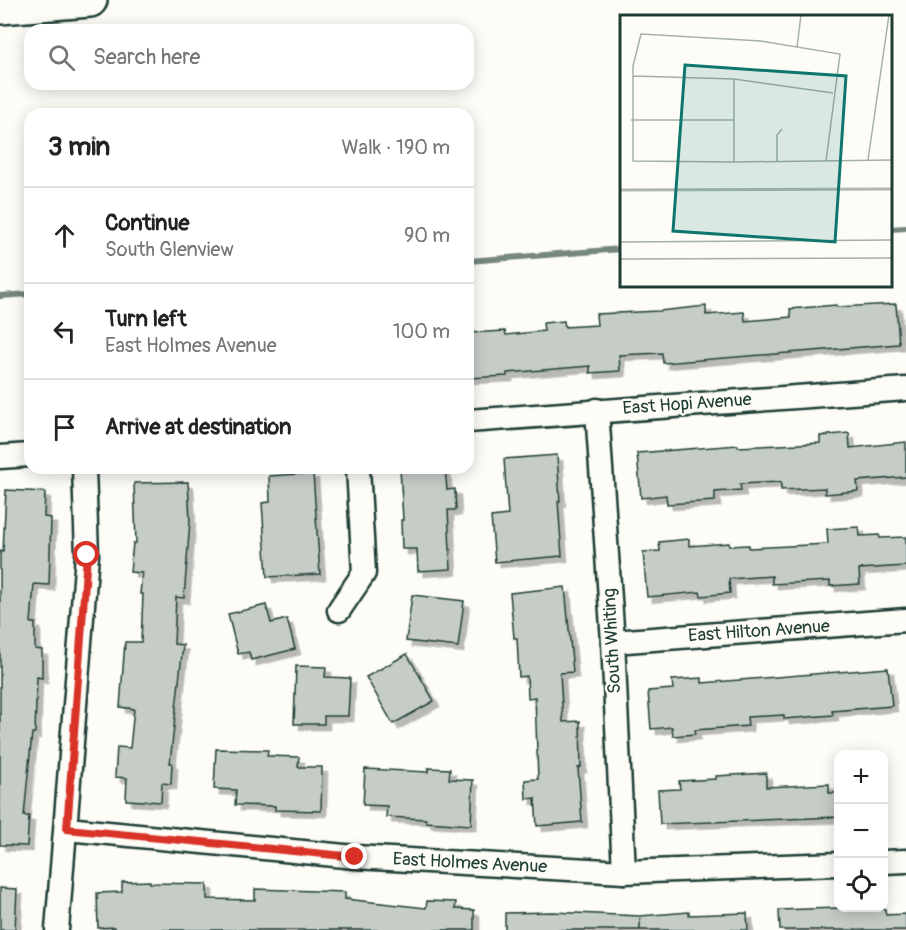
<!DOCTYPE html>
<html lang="en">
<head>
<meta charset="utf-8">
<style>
  :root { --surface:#fff; --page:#f6f6f6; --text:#222; --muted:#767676; --line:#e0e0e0 }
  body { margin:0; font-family:Pangolin,sans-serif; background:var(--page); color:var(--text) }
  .controls { position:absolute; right:18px; bottom:18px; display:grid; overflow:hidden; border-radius:12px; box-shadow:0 3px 15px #0003 }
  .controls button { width:54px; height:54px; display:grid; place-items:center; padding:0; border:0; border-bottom:2px solid var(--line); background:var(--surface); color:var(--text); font:30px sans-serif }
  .stop { position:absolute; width:18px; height:18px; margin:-14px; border:4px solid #d93025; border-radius:50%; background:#fff }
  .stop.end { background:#d93025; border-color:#fff; box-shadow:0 2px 6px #0008 }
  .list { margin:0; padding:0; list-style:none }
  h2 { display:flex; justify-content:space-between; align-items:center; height:78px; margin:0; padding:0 24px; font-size:26px }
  h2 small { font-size:20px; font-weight:400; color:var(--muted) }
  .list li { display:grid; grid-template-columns:39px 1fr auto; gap:18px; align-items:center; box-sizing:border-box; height:96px; padding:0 24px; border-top:2px solid var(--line) }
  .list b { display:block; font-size:22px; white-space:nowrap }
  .list p { margin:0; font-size:20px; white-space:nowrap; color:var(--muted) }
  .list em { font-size:20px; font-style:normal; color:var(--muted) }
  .icon { flex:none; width:33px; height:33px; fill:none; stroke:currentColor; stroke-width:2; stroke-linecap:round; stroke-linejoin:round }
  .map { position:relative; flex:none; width:906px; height:930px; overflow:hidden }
  .search { position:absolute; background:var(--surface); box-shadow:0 3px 15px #0003; left:24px; top:24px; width:450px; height:66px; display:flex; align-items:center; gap:15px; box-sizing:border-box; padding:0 21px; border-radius:18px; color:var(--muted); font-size:22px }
  .panel { position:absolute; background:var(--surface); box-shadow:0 3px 15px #0003; left:24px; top:108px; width:450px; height:366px; border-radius:18px }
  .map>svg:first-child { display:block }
</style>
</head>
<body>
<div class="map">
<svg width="906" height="930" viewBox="0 0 906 930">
  <defs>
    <filter id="shadow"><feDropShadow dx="5.5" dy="5.5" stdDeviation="0" flood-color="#0004"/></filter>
  </defs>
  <rect width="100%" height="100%" fill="#fdfcf7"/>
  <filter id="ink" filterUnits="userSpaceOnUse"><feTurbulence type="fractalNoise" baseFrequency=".0167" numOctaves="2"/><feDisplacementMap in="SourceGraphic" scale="12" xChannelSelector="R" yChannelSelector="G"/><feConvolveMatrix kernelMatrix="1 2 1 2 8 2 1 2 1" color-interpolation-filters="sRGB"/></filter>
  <g filter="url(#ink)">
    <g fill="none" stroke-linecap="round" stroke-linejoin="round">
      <!-- stream -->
      <g stroke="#75877f" stroke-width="6">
        <polyline points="890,229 906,228"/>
        <polyline points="468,261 621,249"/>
        <polyline points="0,296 30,294"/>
      </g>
    </g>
    <!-- building -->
    <g fill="#c6cdc7" stroke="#1f3d34" stroke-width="1.5" filter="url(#shadow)">
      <polygon points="896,304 899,344 663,363 662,353 619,355 620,371 590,373 590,366 507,373 507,376 468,378 468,333 505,331 506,335 544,331 543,323 564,321 565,327 597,325 596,314 659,311 706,306 706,315 744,312 745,321 791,317 790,309 836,305 837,307"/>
      <polygon points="849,433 850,448 906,442 906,477 857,481 858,491 825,494 825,488 781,490 781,482 740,484 741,490 715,492 715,501 667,504 666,495 641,498 637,453 738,445 738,447 820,443 820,436"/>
      <polygon points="557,455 560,501 558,501 562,556 495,562 491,517 508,515 504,459"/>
      <polygon points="400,468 445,468 447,490 455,489 456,510 448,510 451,569 418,571 417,549 402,549 401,520 403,520"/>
      <polygon points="313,473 320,574 267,577 262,503 270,502 269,476"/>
      <polygon points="188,482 190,521 184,598 176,597 174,644 183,645 170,763 172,763 171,784 162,783 161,802 126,800 127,778 115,777 117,747 130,748 134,709 120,707 125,642 141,642 143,594 140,594 142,573 130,572 133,543 136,543 134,483"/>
      <polygon points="6,490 45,492 44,517 51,518 49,585 34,584 31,623 35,623 35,649 42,650 42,678 37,677 35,733 32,733 24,816 29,816 27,846 0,845 0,551 3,552"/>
      <polygon points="859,527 860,536 879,535 880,538 906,537 906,566 859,569 860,584 830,586 830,581 772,584 772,576 729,579 730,593 701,596 700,592 647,597 643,552 660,551 659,542 689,539 689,546 729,543 729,546 749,545 749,548 828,544 827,529"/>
      <polygon points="565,587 573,672 560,673 563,722 580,721 581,767 578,768 582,822 537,826 535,798 526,799 525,780 538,779 535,697 528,698 527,676 519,677 517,638 514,638 510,593"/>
      <polygon points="412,595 464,601 458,647 406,641"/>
      <polygon points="266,605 271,623 287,619 295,649 251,660 249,652 238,654 228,614"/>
      <polygon points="407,654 434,701 393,724 366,677"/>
      <polygon points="296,666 326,667 325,677 350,678 348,716 324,716 324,724 294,724"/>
      <polygon points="888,668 892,706 832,711 833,715 784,719 784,715 747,717 748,726 695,730 695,734 673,736 672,727 651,729 648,691 673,689 672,680 702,678 702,683"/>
      <polygon points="216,749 268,750 267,756 299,757 298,767 322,767 321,811 275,810 275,806 235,805 236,790 214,789"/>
      <polygon points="428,768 450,769 449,779 473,780 471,825 426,822 426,819 386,817 387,806 363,805 365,769 428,772"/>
      <polygon points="766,773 766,787 829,784 829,793 837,793 838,817 660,824 658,790 680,789 679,781 716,779 716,776"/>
      <polygon points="150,881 150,883 207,884 207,899 255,900 255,889 345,892 345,899 426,908 427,901 456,902 455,909 474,910 474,930 114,930 114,927 98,928 97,893 122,892 122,882"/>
      <polygon points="0,888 17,889 15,930 0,930"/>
      <polygon points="838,908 885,909 886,915 906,914 906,930 780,930 779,910"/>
      <polygon points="553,912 640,916 689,912 689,915 747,913 748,930 640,930 640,918 640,930 505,930 505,913"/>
    </g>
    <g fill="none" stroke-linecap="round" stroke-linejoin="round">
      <!-- street casing -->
      <g stroke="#1f3d34" stroke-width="27">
        <g id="street">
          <polyline points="597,410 613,642 624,872"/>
          <polyline points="468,421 906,389"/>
          <polyline points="0,457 30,455"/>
          <polyline points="339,610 364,573 358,468"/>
          <polyline points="613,642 906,620"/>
          <polyline points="67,829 355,857 624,872 838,864"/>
          <polyline points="884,862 906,861"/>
          <polyline points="57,930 87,555 84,468"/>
        </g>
      </g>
      <!-- highway casing -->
      <g stroke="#1f3d34" stroke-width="38">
        <polyline id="highway" points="0,7 90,0"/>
      </g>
      <!-- street -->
      <use href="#street" stroke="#fdfcf7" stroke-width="22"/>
      <!-- highway -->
      <use href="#highway" stroke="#fdfcf7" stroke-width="33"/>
    </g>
  </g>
  <g fill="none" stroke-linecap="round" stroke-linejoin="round" filter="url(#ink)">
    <!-- route -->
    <polyline stroke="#d93025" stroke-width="8" points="87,555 67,829 355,857"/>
  </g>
  <g text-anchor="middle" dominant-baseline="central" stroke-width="4.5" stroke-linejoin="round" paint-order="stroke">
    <!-- street labels -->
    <g font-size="18" fill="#1f3d34" stroke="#fdfcf7">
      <text transform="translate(687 404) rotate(-4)">East Hopi Avenue</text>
      <text transform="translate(759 631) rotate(-4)">East Hilton Avenue</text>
      <text transform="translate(612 641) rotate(-93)">South Whiting</text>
      <text transform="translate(470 863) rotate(3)">East Holmes Avenue</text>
    </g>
  </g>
  <!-- overview -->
  <g transform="translate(620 15)">
    <rect width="272" height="272" fill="#fdfcf7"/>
    <path fill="none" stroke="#aeb8b1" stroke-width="3" d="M0,175L272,174"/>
    <path fill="none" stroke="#a4b0a9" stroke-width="1.5" d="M177,32L181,0M13,61L114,64L213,78M11,105H114M248,145L269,0M157,146V120L162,114M206,146L220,39L141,26L21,19L13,51V146L114,147L272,145M114,147V64M0,227L272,225M0,244L272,243"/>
    <path fill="#0f766e" fill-opacity="0.15" stroke="#0f766e" stroke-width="3" d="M65,50L226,61L215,227L53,216Z"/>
    <rect width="272" height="272" fill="none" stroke="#1f3d34" stroke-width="3"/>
  </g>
</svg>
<div class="controls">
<button>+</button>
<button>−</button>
<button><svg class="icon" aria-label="locate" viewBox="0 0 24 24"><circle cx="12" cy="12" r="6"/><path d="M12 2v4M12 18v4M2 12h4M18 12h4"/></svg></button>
</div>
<div class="stop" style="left:87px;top:555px"></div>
<div class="stop end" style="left:355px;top:857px"></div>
<div class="search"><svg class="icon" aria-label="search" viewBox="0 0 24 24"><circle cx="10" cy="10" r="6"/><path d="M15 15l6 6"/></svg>Search here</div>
<section class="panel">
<h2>3 min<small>Walk · 190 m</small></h2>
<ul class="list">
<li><svg class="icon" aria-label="ahead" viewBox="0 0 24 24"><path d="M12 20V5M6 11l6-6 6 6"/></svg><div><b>Continue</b><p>South Glenview</p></div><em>90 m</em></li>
<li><svg class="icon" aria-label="left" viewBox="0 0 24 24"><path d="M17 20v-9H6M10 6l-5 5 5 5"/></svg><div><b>Turn left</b><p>East Holmes Avenue</p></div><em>100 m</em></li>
<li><svg class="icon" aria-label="arrive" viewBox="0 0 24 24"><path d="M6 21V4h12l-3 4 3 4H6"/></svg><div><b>Arrive at destination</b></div></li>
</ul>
</section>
</div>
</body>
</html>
